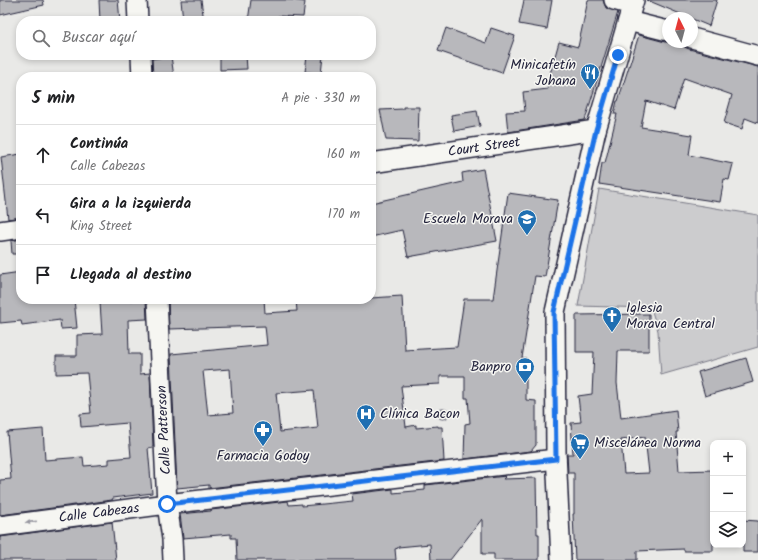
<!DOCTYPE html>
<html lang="es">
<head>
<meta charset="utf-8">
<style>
  :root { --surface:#fff; --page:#f2f2f2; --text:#202124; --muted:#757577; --line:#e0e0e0 }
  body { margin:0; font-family:Kalam,sans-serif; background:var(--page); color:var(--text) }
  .controls { position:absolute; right:12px; bottom:12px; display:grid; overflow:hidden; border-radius:8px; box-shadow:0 2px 6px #0003 }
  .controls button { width:36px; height:36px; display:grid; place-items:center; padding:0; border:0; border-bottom:1px solid var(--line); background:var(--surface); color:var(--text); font:20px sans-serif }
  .compass { position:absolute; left:662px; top:12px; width:36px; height:36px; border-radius:50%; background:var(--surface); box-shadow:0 2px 6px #0003; rotate:354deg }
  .stop { position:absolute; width:12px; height:12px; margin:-9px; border:3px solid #1a73e8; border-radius:50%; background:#fff }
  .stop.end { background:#1a73e8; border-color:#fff; box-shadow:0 1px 4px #0008 }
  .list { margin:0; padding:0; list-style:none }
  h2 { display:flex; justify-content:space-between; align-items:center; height:52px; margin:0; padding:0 16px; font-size:17px }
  h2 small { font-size:13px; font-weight:400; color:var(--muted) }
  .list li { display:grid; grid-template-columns:26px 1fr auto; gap:12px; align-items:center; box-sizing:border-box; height:60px; padding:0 16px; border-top:1px solid var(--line) }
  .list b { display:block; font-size:15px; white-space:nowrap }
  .list p { margin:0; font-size:13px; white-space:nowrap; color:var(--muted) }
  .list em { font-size:13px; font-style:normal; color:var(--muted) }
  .icon { flex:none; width:22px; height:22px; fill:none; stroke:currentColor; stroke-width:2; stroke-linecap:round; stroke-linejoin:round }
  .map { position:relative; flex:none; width:758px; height:560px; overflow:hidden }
  .search { position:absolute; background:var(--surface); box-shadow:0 2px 6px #0003; left:16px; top:16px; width:360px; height:44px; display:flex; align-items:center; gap:10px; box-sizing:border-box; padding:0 14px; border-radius:16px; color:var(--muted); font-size:15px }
  .panel { position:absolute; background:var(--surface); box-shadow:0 2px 6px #0003; left:16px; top:72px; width:360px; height:232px; border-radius:16px }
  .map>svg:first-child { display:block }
</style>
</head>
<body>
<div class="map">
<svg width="758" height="560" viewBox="0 0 758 560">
  <rect width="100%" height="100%" fill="#e9e9e7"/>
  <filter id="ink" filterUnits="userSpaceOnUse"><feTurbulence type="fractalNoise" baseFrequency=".025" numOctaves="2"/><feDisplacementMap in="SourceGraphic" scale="8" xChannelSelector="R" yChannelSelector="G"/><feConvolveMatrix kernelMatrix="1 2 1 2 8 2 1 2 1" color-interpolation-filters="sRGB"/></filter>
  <g filter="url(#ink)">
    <!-- green -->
    <polygon fill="#ccccce" stroke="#777784" points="599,189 758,215 758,347 661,375 658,331 651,308 578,306"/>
    <!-- building -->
    <g fill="#b8b8bc" stroke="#22223b" fill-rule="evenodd">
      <polygon points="0,0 43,0 44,5 0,15"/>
      <polygon points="99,0 118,0 120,21 100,21"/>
      <polygon points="181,0 201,0 204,21 183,21"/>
      <polygon points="251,0 291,0 305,2 303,17 278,16 277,21 248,21"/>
      <polygon points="524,0 552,0 547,29 519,24"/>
      <polygon points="588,0 603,0 606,8 618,12 585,120 508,132 506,112 525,111 523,92 548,89 548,81 559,42 578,47"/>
      <polygon points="647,0 717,0 709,26"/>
      <polygon points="446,28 486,43 491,28 515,36 502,73 438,51"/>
      <polygon points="639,35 665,42 672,42 689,49 758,67 758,123 745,118 742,129 724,123 732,95 684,78 674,110 646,101 641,127 692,135 689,155 733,164 729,180 724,179 720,202 599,184 602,163 605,163 617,114 614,114 617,101 618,101"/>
      <polygon points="220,55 246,55 247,69 220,70"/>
      <polygon points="307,55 323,55 321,73 305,72"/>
      <polygon points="171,56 174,77 153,77 152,59"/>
      <polygon points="403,107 419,107 418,141 386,140 380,110 403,109"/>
      <polygon points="477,111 480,126 454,131 451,115"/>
      <polygon points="21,154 21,217 8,219 1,157"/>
      <polygon points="483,169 497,241 408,257 402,230 371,237 371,203 463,182 462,173"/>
      <path d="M508,193L558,200L545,277L535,276L522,358H526V400L536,401V445L531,451L464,459L465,424L470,423L468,398H465V376H440V384L401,386L406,427L416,425V428L438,426V427H442L444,461L209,488V485L177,488L171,354L267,345L265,326L169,329L168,299H264L265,313L297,311L296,300L371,299V298L402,296L405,350L457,347L464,299H493ZM230,369L233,413L208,415L203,371ZM314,390L318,428L280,432L276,393Z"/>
      <polygon points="21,239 21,254 12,254 11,241"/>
      <polygon points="21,272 21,299 74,299 77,328 61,329 60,320 22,325 21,321 0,323 0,275"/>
      <polygon points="146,300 147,319 128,320 129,354 140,354 140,374 150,373 153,447 148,448 152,493 113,498 112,500 0,515 0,480 11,479 7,432 43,429 45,460 83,457 84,466 109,464 109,459 131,457 128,423 81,427 80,414 91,413 87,373 56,374 56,356 77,356 77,335 102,334 100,302"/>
      <path d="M649,314V351H618L617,383L621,418L676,410L678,432H676L679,471L713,470V551H684V549L637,551V560H575L573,514H574V473H568L567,454H573L571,423L581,422L578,396L592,394L594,352H576V315ZM645,437L649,473L624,474L621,440Z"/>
      <polygon points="746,358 753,382 705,396 698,372"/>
      <polygon points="506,476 503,479 536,478 537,534 539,534 539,560 494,560 494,554 482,554 482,519 450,560 431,560 430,544 398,547 398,548 395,549 396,560 237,560 236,538 231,538 231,534 183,538 180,514 211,511 211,510 288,501 289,505 302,504 302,506 353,501 352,494 393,489 393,493 425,490 425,485"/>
      <polygon points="743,520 758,521 758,552 743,552"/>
      <polygon points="112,522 116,560 0,560 0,537"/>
    </g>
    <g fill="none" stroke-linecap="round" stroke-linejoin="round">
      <!-- minor casing -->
      <g stroke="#22223b" stroke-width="22">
        <g id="minor">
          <polyline points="137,0 138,21"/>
          <polyline points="614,0 632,5"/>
          <polyline points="628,21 668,31"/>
          <polyline points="692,38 758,56"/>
          <polyline points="141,55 142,77"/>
          <polyline points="371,163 596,130"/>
          <polyline points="0,231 21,228"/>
          <polyline points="157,299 167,504 172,539 173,560"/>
          <polyline points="0,526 167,504 556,459"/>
          <polyline points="561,560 556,452 555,312 596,130 634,0"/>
        </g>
      </g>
      <!-- minor -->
      <use href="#minor" stroke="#f6f6f2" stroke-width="19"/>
    </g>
    <!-- trees -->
    <circle fill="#9898a1" cx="443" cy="414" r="6"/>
    <!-- one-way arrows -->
    <defs><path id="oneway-solid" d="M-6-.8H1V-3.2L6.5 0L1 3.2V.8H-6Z"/></defs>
    <use fill="#9797a0" href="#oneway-solid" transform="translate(31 522) rotate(173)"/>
  </g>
  <g fill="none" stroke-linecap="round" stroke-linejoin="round" filter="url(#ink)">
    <!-- route -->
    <polyline stroke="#1a73e8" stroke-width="5" points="167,504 556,459 554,312 596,130 618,55"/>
  </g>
  <!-- icons -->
  <defs>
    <g id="restaurant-pin" transform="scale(1)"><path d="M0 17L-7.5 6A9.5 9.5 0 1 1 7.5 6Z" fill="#1f6fb2" stroke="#f6f6f2"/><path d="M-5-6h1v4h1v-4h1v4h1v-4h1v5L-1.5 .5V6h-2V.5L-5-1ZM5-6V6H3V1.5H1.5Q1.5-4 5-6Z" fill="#fff"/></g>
    <g id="school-pin" transform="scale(1)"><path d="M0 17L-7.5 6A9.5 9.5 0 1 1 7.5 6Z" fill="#1f6fb2" stroke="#f6f6f2"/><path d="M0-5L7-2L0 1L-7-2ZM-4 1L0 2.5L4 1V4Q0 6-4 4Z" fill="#fff"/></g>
    <g id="church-pin" transform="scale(1)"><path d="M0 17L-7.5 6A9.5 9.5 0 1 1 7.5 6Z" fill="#1f6fb2" stroke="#f6f6f2"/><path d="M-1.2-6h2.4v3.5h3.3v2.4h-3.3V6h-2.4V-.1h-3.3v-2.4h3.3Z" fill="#fff"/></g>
    <g id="bank-pin" transform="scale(1)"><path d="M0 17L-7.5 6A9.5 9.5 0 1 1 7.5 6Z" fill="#1f6fb2" stroke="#f6f6f2"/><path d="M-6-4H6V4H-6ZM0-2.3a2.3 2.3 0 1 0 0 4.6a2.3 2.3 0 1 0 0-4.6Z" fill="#fff"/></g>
    <g id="hospital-pin" transform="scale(1)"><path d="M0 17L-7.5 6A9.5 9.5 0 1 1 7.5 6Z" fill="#1f6fb2" stroke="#f6f6f2"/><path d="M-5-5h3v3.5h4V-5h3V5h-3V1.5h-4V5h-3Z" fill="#fff"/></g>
    <g id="pharmacy-pin" transform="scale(1)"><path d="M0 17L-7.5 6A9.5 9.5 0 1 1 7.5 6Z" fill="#1f6fb2" stroke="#f6f6f2"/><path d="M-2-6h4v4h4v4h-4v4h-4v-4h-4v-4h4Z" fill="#fff"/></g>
    <g id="supermarket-pin" transform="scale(1)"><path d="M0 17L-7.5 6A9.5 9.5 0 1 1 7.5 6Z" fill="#1f6fb2" stroke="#f6f6f2"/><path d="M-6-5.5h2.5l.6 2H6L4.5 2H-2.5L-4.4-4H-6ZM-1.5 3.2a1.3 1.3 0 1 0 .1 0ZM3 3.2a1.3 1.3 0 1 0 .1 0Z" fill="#fff"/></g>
  </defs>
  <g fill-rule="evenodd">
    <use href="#restaurant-pin" x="590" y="73"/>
    <use href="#school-pin" x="527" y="219"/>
    <use href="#church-pin" x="612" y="316"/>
    <use href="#bank-pin" x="525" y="367"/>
    <use href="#hospital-pin" x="366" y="414"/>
    <use href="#pharmacy-pin" x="263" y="430"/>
    <use href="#supermarket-pin" x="580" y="443"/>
  </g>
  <g text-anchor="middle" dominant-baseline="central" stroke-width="3" stroke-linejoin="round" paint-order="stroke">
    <!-- poi labels -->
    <g font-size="14" fill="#22223b" stroke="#f6f6f2" text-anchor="end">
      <text x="576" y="65">Minicafetín<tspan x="576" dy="16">Johana</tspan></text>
      <text x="513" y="219">Escuela Morava</text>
      <text x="626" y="308" text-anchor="start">Iglesia<tspan x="626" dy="16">Morava Central</tspan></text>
      <text x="511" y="367">Banpro</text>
      <text x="380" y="414" text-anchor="start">Clínica Bacon</text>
      <text x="594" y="443" text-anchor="start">Miscelánea Norma</text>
      <text x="263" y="456" text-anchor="middle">Farmacia Godoy</text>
    </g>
    <!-- street labels -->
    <g font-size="14" fill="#22223b" stroke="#f6f6f2">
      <text transform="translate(484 147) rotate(-8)">Court Street</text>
      <text transform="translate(164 430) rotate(-93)">Calle Patterson</text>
      <text transform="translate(99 513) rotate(-7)">Calle Cabezas</text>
    </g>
  </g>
</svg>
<div class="controls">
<button>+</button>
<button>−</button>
<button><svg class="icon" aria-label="layers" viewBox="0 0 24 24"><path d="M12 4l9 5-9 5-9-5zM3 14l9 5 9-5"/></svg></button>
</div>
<svg class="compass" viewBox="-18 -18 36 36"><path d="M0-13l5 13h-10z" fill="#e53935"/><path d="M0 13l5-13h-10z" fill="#757577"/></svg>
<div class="stop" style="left:167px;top:504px"></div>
<div class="stop end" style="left:618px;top:55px"></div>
<div class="search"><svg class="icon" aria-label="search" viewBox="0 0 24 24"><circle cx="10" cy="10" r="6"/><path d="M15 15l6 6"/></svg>Buscar aquí</div>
<section class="panel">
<h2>5 min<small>A pie · 330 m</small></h2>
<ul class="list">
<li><svg class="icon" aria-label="ahead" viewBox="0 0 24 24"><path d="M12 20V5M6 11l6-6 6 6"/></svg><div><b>Continúa</b><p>Calle Cabezas</p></div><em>160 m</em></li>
<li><svg class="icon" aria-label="left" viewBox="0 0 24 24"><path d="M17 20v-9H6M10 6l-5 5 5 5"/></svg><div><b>Gira a la izquierda</b><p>King Street</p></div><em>170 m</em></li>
<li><svg class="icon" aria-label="arrive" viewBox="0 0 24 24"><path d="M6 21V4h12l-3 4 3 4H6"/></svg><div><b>Llegada al destino</b></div></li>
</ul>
</section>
</div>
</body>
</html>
